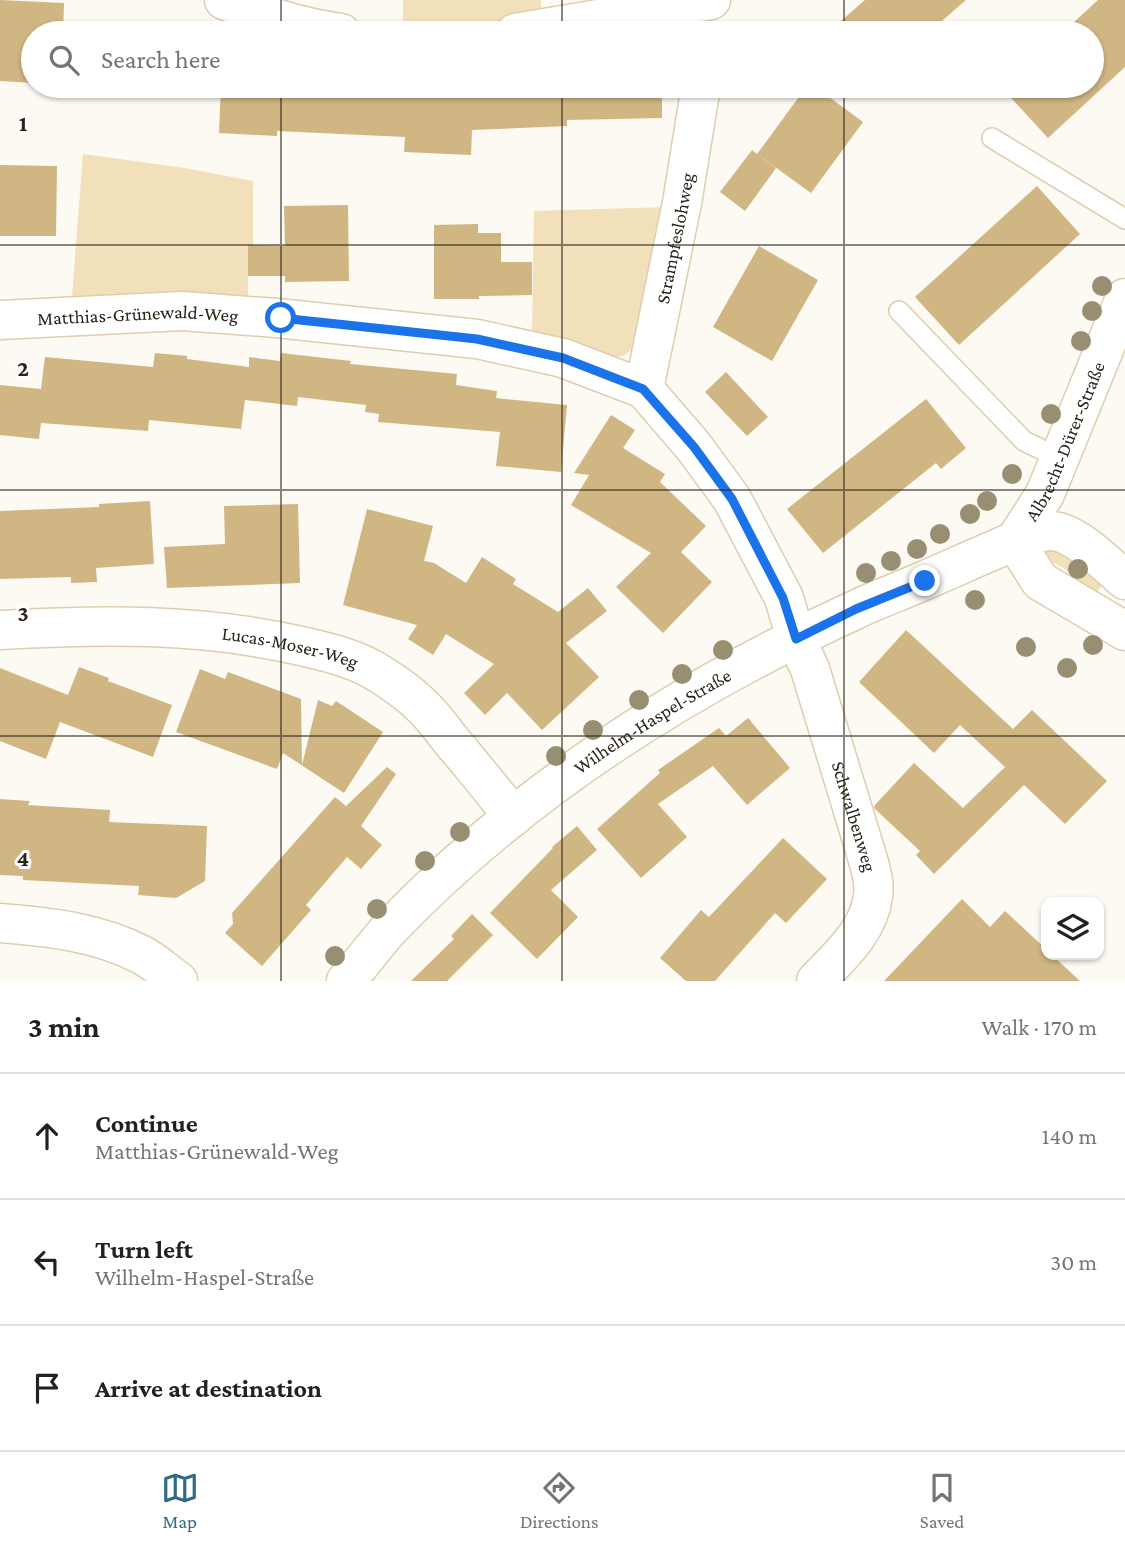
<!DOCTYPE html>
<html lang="en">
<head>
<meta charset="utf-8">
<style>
  :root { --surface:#fff; --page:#f6f6f6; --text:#202124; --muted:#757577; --line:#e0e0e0; --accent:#326a85 }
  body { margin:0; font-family:"Crimson Pro",serif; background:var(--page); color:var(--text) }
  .controls { position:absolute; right:21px; bottom:21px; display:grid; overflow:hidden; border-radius:14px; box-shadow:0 2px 5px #0004 }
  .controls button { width:63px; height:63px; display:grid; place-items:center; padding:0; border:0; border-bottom:2px solid var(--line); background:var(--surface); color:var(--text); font:35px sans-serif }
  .stop { position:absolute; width:21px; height:21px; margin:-16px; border:5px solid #1a73e8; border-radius:50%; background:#fff }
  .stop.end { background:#1a73e8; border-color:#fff; box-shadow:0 2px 7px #0008 }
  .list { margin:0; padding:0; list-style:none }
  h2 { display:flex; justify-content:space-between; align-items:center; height:91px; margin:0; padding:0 28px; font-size:30px }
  h2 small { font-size:23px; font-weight:400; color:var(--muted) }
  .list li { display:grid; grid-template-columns:46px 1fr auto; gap:21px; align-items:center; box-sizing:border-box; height:126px; padding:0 28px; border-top:2px solid var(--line) }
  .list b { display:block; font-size:26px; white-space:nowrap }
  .list p { margin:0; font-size:23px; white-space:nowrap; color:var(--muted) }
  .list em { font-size:23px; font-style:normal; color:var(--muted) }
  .icon { flex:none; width:38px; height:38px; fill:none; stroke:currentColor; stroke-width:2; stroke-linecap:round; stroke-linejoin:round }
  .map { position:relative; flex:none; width:1125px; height:981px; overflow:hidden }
  .search { position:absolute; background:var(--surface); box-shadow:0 2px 5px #0004; left:21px; right:21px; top:21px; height:77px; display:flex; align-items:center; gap:18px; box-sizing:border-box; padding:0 24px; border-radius:38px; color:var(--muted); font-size:26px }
  .sheet { height:469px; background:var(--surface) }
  nav { display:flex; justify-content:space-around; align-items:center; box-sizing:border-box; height:98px; border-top:2px solid var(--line); background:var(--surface); font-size:19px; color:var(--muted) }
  nav a { display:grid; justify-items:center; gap:4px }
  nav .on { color:var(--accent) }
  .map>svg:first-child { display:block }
</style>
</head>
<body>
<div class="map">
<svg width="1125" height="981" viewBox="0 0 1125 981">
  <rect width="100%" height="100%" fill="#fdfaf3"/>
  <!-- green -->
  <g fill="#f2e0ba">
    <polygon points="403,0 541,0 541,15 499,22 453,26 403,23"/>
    <polygon points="83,154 185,168 253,181 253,246 248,246 248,299 72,296"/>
    <polygon points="667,207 635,347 623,356 606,359 532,333 534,211"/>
    <polygon points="1041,543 1047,544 1105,582 1096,593 1062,567 1042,557"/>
  </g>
  <!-- building -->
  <g fill="#d0b682">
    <polygon points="0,0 64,3 63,33 33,33 33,83 0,81"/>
    <polygon points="865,0 966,0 928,33 827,33"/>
    <polygon points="1098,0 1125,0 1125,67 1048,138 1000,86 1092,86 1092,33 1062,33"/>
    <polygon points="221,86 662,86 662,118 567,120 567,126 472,130 471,155 404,152 405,137 277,131 277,136 219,133"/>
    <polygon points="807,86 814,86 863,122 811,193 757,154 776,168 745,211 720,192 752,150 757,154"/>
    <polygon points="0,165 57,166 56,236 0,236"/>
    <polygon points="1037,186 1080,234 959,345 915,297"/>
    <polygon points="348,205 349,281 285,282 285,276 248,276 248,245 285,246 284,206"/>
    <polygon points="478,224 478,233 501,233 501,262 532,262 532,295 479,296 479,299 434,299 434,225"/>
    <polygon points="759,246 818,280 772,361 713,327"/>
    <polygon points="155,353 187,356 187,359 249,367 249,357 280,361 281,353 351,361 350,364 457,374 456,385 497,391 496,398 567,405 561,472 496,466 500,432 378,422 379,414 365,412 366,405 298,397 297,406 245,400 241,429 149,420 148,431 41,423 39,439 0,435 0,385 41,389 45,357 153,367"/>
    <polygon points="726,372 768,417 747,436 705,392"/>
    <polygon points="926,399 966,448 941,469 936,463 823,553 787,509"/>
    <polygon points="611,415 635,430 623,448 665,474 660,482 706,526 681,552 712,582 663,633 616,587 651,553 571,505 589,475 574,473"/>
    <polygon points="150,501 154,564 96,568 97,582 71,583 71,577 0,579 0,511 99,507 99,504"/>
    <polygon points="298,504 300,583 167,588 164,547 225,544 224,506"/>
    <polygon points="367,509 433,526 424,561 434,563 466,583 482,557 516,579 513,584 558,612 588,588 607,611 566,643 599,677 542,730 507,693 485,715 464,693 494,664 446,634 433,655 408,639 417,625 343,605"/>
    <polygon points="906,630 1013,729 1032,710 1107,781 1065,824 1024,785 934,874 916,855 920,851 875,809 874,806 914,763 963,808 1005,767 960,725 934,753 859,682"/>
    <polygon points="79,667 109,678 108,681 172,705 153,757 60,722 46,759 0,741 0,668 68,695"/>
    <polygon points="200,669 225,679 228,672 301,699 302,765 318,700 332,706 336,701 383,732 344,793 283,753 277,769 176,732"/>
    <polygon points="748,718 790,768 747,805 713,766 658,804 687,837 641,878 597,829 660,773 658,770 719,728 726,736"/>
    <polygon points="387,767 396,774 361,826 382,845 361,869 347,857 306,905 311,910 262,966 225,933 233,924 232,913 335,797 346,806"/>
    <polygon points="0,799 30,801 28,805 110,810 109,822 207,826 205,881 176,898 138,895 139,886 23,880 23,876 0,875"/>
    <polygon points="577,826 597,850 551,890 578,917 537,959 490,913 553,848 552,847"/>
    <polygon points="783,838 827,879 786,923 775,913 715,981 686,981 660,958 701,910 709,917"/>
    <polygon points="962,899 990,927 1005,911 1046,949 1046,955 1052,955 1080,981 884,981"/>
    <polygon points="472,914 493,935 447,981 411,981 454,939 451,936"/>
  </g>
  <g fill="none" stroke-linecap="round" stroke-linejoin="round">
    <!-- service casing -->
    <g stroke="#ddceaf" stroke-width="22">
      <g id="service">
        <polyline points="992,138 1125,219"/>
        <polyline points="899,311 1024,441 1059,458"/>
      </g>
    </g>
    <!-- minor casing -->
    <g stroke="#ddceaf" stroke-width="41">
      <g id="minor">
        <path d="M224,0C264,15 298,27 341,33"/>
        <polyline points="515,33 711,0"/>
        <path id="s1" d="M0,320L182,311L277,318L477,339L563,358L644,389L694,447L732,499L784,598L796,639L810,669L869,863C872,874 875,885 873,896C869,931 839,957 816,981"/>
        <path id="s2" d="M644,389L682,203L701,86"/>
        <path id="s3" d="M1015,541L1045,494L1125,298"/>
        <path id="s4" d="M0,630C102,624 201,623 301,646C328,652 357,659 380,674C396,684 413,696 426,710C438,722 448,738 460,751C478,773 496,794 513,817"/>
        <path d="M0,923C49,927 98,932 142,955C155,962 166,972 178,981"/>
      </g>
    </g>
    <!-- tertiary casing -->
    <g stroke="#ddceaf" stroke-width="41">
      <g id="tertiary">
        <polyline points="1015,541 1040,581 1125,631"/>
        <path id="s5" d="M346,981C361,964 375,945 390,928C521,792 684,688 855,610C877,599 901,591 923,581C949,570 975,558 1001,547C1016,540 1035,531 1051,531C1075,531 1107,565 1125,580"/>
      </g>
    </g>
    <!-- service -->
    <use href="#service" stroke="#fff" stroke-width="19"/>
    <!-- minor -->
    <use href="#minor" stroke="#fff" stroke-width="38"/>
    <!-- tertiary -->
    <use href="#tertiary" stroke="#fff" stroke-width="38"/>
  </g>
  <!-- trees -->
  <g fill="#988e72">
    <circle cx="1102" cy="286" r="10"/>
    <circle cx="1092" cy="311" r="10"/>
    <circle cx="1081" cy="341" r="10"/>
    <circle cx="1051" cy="414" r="10"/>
    <circle cx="1012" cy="474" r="10"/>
    <circle cx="987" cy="501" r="10"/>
    <circle cx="970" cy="514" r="10"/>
    <circle cx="940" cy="534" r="10"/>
    <circle cx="917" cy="549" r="10"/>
    <circle cx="891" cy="561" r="10"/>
    <circle cx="1078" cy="569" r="10"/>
    <circle cx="866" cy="573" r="10"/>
    <circle cx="975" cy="600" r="10"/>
    <circle cx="1093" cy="645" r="10"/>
    <circle cx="1026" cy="647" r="10"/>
    <circle cx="723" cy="650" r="10"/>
    <circle cx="1067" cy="668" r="10"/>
    <circle cx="682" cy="674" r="10"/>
    <circle cx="639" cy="700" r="10"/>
    <circle cx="593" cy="730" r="10"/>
    <circle cx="556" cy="756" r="10"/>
    <circle cx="460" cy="832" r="10"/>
    <circle cx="425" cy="861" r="10"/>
    <circle cx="377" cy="909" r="10"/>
    <circle cx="335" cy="956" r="10"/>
  </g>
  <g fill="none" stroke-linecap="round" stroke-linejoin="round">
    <!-- route -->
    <polyline stroke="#1a73e8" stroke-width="9" points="281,318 477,339 563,358 643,389 694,447 732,499 783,598 796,639 856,609 925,581"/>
  </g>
  <!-- grid -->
  <path fill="none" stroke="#2a2418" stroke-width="2" stroke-opacity="0.55" d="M281,0V33M562,0V33M844,0V33M281,86V981M562,86V981M844,86V981M0,245H1125M0,490H1125M0,736H1125"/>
  <g text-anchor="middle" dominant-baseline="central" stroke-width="6" stroke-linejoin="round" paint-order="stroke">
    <!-- street labels -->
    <g font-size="19" fill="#2a2418" stroke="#fff">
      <text stroke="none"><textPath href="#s2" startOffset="154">Strampfeslohweg</textPath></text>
      <text stroke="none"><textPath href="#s1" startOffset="138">Matthias-Grünewald-Weg</textPath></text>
      <text stroke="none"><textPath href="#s3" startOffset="112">Albrecht-Dürer-Straße</textPath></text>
      <text stroke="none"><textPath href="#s4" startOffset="292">Lucas-Moser-Weg</textPath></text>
      <text stroke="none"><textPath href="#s5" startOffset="404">Wilhelm-Haspel-Straße</textPath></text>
      <text stroke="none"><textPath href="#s1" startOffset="1136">Schwalbenweg</textPath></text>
    </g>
  </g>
  <g font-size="23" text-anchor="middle" font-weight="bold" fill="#2a2418" stroke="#fff" stroke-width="6" stroke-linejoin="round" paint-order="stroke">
    <text x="23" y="131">1</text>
    <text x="23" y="376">2</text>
    <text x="23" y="621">3</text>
    <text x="23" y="866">4</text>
  </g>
</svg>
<div class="controls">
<button><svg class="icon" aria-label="layers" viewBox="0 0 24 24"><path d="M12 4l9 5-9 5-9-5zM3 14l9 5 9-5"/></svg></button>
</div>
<div class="stop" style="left:281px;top:318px"></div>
<div class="stop end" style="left:925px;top:581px"></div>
<div class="search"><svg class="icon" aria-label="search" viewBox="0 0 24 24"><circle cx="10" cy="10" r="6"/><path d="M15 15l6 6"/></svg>Search here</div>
</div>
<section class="sheet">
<h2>3 min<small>Walk · 170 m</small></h2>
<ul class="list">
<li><svg class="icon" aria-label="ahead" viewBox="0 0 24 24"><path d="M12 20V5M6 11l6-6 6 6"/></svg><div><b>Continue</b><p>Matthias-Grünewald-Weg</p></div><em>140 m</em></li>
<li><svg class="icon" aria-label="left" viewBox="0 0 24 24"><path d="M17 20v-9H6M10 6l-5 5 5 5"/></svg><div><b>Turn left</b><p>Wilhelm-Haspel-Straße</p></div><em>30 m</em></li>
<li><svg class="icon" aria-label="arrive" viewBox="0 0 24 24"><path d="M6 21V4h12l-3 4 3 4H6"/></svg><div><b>Arrive at destination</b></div></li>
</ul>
</section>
<nav>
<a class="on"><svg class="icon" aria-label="map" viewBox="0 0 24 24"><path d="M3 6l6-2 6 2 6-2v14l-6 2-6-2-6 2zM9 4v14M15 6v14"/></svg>Map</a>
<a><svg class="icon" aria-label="directions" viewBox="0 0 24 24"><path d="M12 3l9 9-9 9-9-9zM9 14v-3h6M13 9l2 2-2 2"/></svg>Directions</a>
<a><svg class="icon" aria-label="saved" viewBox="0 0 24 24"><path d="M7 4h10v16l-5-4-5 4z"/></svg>Saved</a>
</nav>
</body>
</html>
